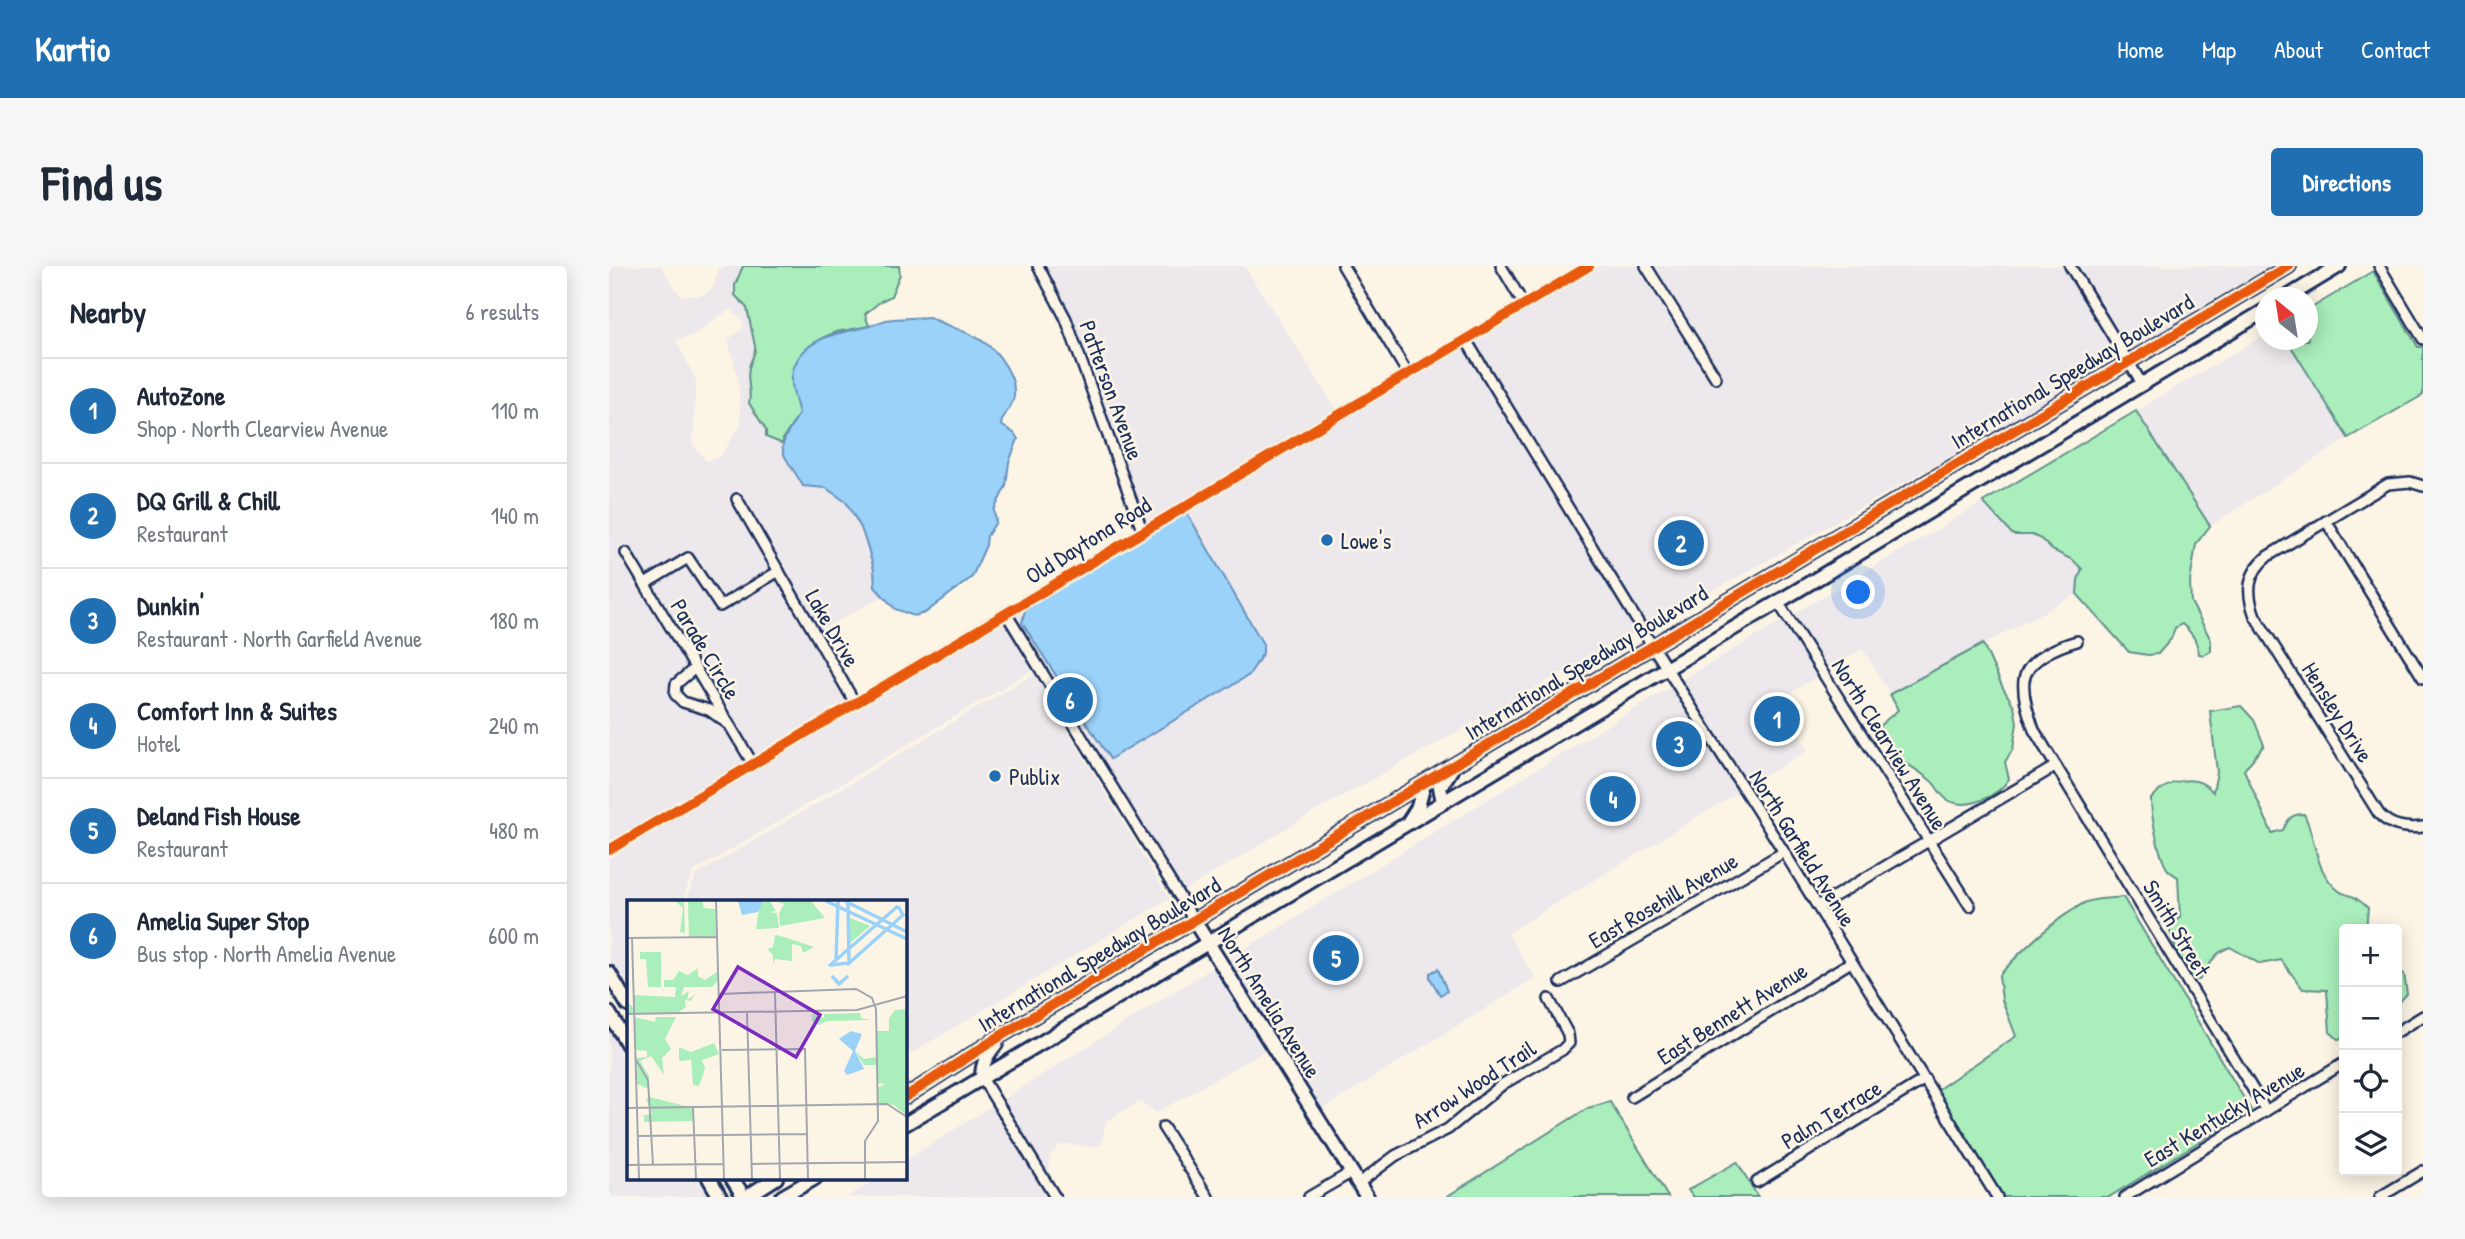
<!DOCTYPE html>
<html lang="en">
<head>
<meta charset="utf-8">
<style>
  :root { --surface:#fff; --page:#f6f6f7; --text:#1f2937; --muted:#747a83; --line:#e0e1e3; --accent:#1f6fb2 }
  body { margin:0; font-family:"Patrick Hand",sans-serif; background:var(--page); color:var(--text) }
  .controls { position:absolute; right:21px; bottom:21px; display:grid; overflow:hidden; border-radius:7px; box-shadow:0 4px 18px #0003 }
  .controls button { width:63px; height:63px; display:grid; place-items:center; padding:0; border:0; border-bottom:2px solid var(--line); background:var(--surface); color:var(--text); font:35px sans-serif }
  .compass { position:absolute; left:1646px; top:21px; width:63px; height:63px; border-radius:50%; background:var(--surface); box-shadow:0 4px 18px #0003; rotate:330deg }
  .you { position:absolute; left:1250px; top:327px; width:24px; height:24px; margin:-18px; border:5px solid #fff; border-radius:50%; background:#1a73e8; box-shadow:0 0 0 10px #1a73e833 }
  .badge { display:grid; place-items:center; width:46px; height:46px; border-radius:50%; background:var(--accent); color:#fff; font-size:23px; font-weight:700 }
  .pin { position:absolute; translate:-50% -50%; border:4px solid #fff; box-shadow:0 2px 7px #0006 }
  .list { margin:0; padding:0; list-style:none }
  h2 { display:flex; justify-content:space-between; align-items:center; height:91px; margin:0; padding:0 28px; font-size:30px }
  h2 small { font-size:23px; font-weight:400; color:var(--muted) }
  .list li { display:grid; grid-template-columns:46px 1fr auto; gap:21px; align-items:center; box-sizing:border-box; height:105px; padding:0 28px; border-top:2px solid var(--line) }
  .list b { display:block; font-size:26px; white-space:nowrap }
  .list p { margin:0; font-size:23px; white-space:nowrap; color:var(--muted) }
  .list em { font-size:23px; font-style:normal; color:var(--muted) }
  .icon { flex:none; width:38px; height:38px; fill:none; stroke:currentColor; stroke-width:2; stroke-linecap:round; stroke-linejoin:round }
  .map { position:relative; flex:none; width:1814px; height:931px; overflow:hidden; border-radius:7px }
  header { display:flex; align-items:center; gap:42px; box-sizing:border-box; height:98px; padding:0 35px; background:var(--accent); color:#fff }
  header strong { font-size:33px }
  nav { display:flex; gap:38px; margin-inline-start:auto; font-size:24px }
  .intro { display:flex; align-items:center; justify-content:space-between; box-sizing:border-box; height:168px; padding:0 42px }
  h1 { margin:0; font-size:49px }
  .button { padding:18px 32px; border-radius:7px; background:var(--accent); color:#fff; font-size:24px; font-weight:700 }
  main { display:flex; gap:42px; padding:0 42px }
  aside { flex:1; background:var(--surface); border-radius:7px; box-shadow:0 4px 18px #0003 }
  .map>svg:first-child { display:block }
</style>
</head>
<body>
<header>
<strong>Kartio</strong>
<nav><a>Home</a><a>Map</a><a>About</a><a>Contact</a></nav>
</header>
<div class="intro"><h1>Find us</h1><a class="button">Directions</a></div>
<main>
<aside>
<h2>Nearby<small>6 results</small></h2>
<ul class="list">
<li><span class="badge">1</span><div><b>AutoZone</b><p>Shop · North Clearview Avenue</p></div><em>110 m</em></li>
<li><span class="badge">2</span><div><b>DQ Grill &amp; Chill</b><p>Restaurant</p></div><em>140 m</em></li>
<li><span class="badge">3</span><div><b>Dunkin'</b><p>Restaurant · North Garfield Avenue</p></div><em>180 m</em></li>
<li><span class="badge">4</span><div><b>Comfort Inn &amp; Suites</b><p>Hotel</p></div><em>240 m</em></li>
<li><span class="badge">5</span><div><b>Deland Fish House</b><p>Restaurant</p></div><em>480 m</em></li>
<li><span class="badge">6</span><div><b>Amelia Super Stop</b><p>Bus stop · North Amelia Avenue</p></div><em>600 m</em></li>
</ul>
</aside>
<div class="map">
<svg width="1814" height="931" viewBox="0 0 1814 931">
  <rect width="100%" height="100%" fill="#fcf5e5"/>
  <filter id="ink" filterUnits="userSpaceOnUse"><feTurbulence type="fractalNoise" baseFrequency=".0143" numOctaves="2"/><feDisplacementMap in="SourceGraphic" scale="14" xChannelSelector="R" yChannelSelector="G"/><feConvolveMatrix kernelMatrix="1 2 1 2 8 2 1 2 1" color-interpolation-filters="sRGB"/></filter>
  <g filter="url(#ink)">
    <!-- built -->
    <g fill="#ece8eb" fill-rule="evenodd">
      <path d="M0,0H52L71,30H92L104,22L110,3L116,0H134L126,19V28L138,42L142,54L147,86L139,105L147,150L157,164V170L174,178V192L194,219L217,222L237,236L252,262L265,304L266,321L274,330L209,365L129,226L121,231L163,303L112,333L82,289L76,288L37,311L18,280L11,285L80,400L64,414L63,432L73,441L98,449L118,463L137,496L0,578ZM121,43L134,55V62L119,74L129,113L132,158L112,190L97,195L84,178L87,114L67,74L83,70Z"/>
      <polygon points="435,0 635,0 728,144 535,257 461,51 440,4"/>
      <polygon points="990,0 1031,0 1106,118 1113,113 1042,0 1455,0 1511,90 1384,166 1131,310 1037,360 865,78"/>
      <polygon points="1466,0 1661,0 1519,85"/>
      <polygon points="1656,69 1657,74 1678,74 1739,172 1601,260 1527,145"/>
      <polygon points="856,82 1029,364 698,550 573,626 404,351 416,344 413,358 653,378 577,245"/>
      <polygon points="1374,236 1404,269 1423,269 1432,273 1443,284 1464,294 1473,303 1469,314 1468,328 1281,428 1254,383 1217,404 1183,349"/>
      <polygon points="78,299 107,342 113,344 168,312 239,435 145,491 42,320"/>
      <polygon points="1175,354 1210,409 1169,435 1199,484 1139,520 1071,415"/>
      <polygon points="397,355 427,405 422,405 84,606 73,635 19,635 19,726 0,694 0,590"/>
      <polygon points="425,408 560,633 296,791 296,635 77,635 87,609"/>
      <polygon points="1063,420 1131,525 899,667 926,712 710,845 616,695"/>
      <polygon points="608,699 702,850 699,853 657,784 547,847 533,836 529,836 497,855 492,878 485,881 461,878 451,879 440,890 440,913 392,835"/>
      <polygon points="0,765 19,796 19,912 91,912 100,927 95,931 0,931"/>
      <polygon points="384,839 440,931 238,931 269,912 296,912 296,895"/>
    </g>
    <!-- green -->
    <g fill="#aaefbb" stroke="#628f8c" stroke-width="2">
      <path d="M134,0H290L291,8L282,30L272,35L256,48L260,60L227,66L213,72L183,113L190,148L174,173V178L157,171V164L140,137C143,125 137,114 140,102C141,94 147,89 146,80L138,42L126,29V19Z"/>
      <polygon points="1764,5 1809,81 1814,81 1814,129 1739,172 1678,74 1699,74 1699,44"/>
      <path d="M1527,145L1601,260L1587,278L1581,316L1582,336L1602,374V385L1595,389L1590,388C1588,374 1583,367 1573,358L1566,362L1562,373L1549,388L1539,389L1520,386L1468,328L1469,314L1473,303L1464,294L1443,284L1432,273L1423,269H1404L1374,236Z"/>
      <path d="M1374,378L1394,422L1405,440L1408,457L1404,483L1396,496L1400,513C1389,530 1358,545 1339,534C1331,530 1328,519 1321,514C1296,494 1280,493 1269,461L1289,444L1281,428Z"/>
      <path d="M1632,440L1645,454L1655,479L1635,504L1663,567L1674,564C1679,553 1682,548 1695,548C1708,573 1704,604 1730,625C1734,628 1741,629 1745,631C1750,634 1755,638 1759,642L1757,663H1735V771L1730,774L1721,766L1718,724L1694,723L1672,694L1651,698L1621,681C1602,688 1603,699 1590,714L1582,713C1572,697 1565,680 1560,662L1571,651L1569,611C1566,609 1562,607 1559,604C1550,592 1542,549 1542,533C1557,515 1587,505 1604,526L1608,506L1601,445Z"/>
      <path d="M1514,631L1642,844L1500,931H1393L1328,824L1407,770L1393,734L1390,710C1411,685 1446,653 1475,637C1486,632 1502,633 1514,631Z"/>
      <polygon points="1788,702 1795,708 1798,728 1788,738"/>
      <polygon points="1001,836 1059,931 837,931 979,842"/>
      <polygon points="1128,896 1149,931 1084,931 1079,924"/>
    </g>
    <!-- water -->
    <g fill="#9ad2fa" stroke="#6791bc" stroke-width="2">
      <path d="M320,51C350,66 378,68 396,99C402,109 406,118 405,130C404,142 393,148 392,159L405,167L409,173L400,196L397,220L385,244L387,256L378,270L377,279L363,311L316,347L305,350L286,343L266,321L265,304L259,282L252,262L237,236L217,222L194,220C173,182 163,190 190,148C187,134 179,115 185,101C196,71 230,67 257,61C264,59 270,56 277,54C291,52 306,52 320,51Z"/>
      <polygon points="577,245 654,378 654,387 640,409 501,493 413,357 416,344"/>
      <polygon points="829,703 838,725 831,729 821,712 821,707"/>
    </g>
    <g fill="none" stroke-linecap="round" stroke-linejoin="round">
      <!-- minor casing -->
      <g stroke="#1b2f5e" stroke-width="14">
        <g id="minor">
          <polyline points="429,0 457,53 533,264"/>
          <polyline points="734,0 799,108"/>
          <polyline points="892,0 915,39"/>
          <polyline points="1037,0 1107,112"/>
          <polyline points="1461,0 1533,118"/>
          <polyline points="1770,0 1814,73"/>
          <polyline points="857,74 1044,381 1175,586 1388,931"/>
          <path d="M1814,220L1801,216L1779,218L1659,290C1638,307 1637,326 1646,350L1770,548C1782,561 1797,563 1814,561"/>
          <polyline points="128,233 246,437"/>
          <polyline points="1717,255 1814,412"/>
          <polyline points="17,287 144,498"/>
          <polyline points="36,318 79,292 111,340 170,305"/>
          <polyline points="1169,336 1361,640"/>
          <polyline points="398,349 586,656"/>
          <path d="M1468,375C1450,380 1419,392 1415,414C1413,430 1420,449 1425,464L1657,845"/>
          <polyline points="86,402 67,418 66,428 74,436 100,444 118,457"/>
          <polyline points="0,584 980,0"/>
          <polyline points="1209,640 1447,500"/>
          <polyline points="952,716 1175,586"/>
          <polyline points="1788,766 1814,750"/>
          <polyline points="373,812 446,931"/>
          <polyline points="1023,831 1242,696"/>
          <polyline points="554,861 599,931"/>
          <polyline points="1148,916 1316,813"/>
          <polyline points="750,917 786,890 839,863 894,818 953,784 960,777 959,768 940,733"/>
          <polyline points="700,931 743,906"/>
          <polyline points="1516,931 1735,797"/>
          <polyline points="1771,931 1814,905"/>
        </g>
      </g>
      <!-- major casing -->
      <g stroke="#1b2f5e" stroke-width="18">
        <g id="major">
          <polyline points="1677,32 1730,0"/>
          <polyline points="834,536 831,521 842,504"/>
          <polyline points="800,555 809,541 815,518"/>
          <polyline points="586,656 758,931"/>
          <polyline points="0,707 19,739"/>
          <polyline points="0,747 19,779"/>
          <path d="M373,812C373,797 378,789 387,778"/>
          <polyline points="296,831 393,769 1680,0"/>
          <polyline points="296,858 1657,44"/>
          <polyline points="100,912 111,931"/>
          <polyline points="123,912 135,931"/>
          <polyline points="137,931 167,912"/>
          <polyline points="173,931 206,912"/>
        </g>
      </g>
      <!-- minor -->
      <use href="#minor" stroke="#fcf5e5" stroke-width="9"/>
      <!-- major -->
      <use href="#major" stroke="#fcf5e5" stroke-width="12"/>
      <!-- cycleway casing -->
      <g stroke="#fcf5e5" stroke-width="15">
        <g id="cycleway">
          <polyline points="0,584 980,0"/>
          <polyline points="296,831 393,769 1680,0"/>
        </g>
      </g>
      <!-- cycleway -->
      <use href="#cycleway" stroke="#e8590c" stroke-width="10"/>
    </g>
  </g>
  <!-- markers -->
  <g fill="#1f6fb2" stroke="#fcf5e5" stroke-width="2.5">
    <circle cx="718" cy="274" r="7"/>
    <circle cx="386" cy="510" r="7"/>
  </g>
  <g text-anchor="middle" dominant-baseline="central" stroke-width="5" stroke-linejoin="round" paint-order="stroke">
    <!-- street labels -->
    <g font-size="23" fill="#1b2f5e" stroke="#fcf5e5">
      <text transform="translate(1463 105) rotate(-31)">International Speedway Boulevard</text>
      <text transform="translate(503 124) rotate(70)">Patterson Avenue</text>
      <text transform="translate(479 274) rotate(-32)">Old Daytona Road</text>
      <text transform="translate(224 362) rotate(60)">Lake Drive</text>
      <text transform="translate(97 383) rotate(59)">Parade Circle</text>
      <text transform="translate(977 396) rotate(-31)">International Speedway Boulevard</text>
      <text transform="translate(1729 446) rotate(58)">Hensley Drive</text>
      <text transform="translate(1281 478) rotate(58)">North Clearview Avenue</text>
      <text transform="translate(1194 582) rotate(58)">North Garfield Avenue</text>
      <text transform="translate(1054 634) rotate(-30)">East Rosehill Avenue</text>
      <text transform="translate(1568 662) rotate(59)">Smith Street</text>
      <text transform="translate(490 688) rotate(-31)">International Speedway Boulevard</text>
      <text transform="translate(661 736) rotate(58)">North Amelia Avenue</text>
      <text transform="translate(1123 747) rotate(-32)">East Bennett Avenue</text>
      <text transform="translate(865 818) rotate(-33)">Arrow Wood Trail</text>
      <text transform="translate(1222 848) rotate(-31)">Palm Terrace</text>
      <text transform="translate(1615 848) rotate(-31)">East Kentucky Avenue</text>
    </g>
    <!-- poi labels -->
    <g font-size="23" fill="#1b2f5e" stroke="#fcf5e5" text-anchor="start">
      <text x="732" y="274">Lowe's</text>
      <text x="400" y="510">Publix</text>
    </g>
  </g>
  <!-- overview -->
  <g transform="translate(18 634)">
    <rect width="280" height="280" fill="#fcf5e5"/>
    <path d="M48,1H75L77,8L88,9L89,37L62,38L61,2H57L58,33L53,32L56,8ZM143,1L149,11L142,12L150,13L152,28L129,29L133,2ZM184,1L198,18L153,26L152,13L157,4L151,2ZM223,18L243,26L222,44ZM148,35L154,36L187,47L176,53L174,46L165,44V61L148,59L146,64V55L140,49L146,47ZM13,52H34V87H21L19,59H13ZM71,68V76L78,80L90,72V82L85,87H57L54,96L62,91L60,100L69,94L63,101L58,100L59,107L49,114L0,113V102L7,108V95L48,97L49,87H37V80H46L52,71L61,75ZM280,109V216L267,205L252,203L250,188L258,184L250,183V165H237L228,151L237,159L249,157V131H262V118L268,110ZM233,113L234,118L243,120L200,121L192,125L185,121V114L197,118V114ZM7,117L28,122L29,117H49L38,139L44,149L35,158L37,175L24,156L13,161L22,176V189L10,184L9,158L20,157V151L9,150ZM87,143L92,154L75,160L78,169L72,186L66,185L64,160L52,161V147L64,152ZM23,197L66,208V221L17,222V215L25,214L19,199Z" fill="#aaefbb"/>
    <path d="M111,1H136L131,12L115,15ZM224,131L235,134L228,151L237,169L220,175L217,171L226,151L212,139Z" fill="#9ad2fa"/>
    <path fill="none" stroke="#9ad2fa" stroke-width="3.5" d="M199,1L280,39M218,1L280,32M209,60L211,1M204,65L222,63L221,2M220,65L276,15L271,6M202,66L271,6M205,76L212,84L221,76"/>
    <path fill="none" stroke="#a2a6af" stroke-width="2" d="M89,1L97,279M0,38L91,37M5,38L12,279M148,93L153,279M92,94L229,89L245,98L249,109L251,221L238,241V279M120,112L125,279M0,114L230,110L280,96M95,150L178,149L181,279M9,160L21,180L26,265M66,207L69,279M0,208L260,204L280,217M11,236L180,234M125,264L280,262M0,265L96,264"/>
    <path fill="#7b2cbf" fill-opacity="0.15" stroke="#7b2cbf" stroke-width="3.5" d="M111,67L193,115L169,157L86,109Z"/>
    <rect width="280" height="280" fill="none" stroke="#1b2f5e" stroke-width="3.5"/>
  </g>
</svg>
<div class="controls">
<button>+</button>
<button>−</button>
<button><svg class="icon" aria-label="locate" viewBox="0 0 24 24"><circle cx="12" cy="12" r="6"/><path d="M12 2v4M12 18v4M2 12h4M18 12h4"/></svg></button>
<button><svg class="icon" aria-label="layers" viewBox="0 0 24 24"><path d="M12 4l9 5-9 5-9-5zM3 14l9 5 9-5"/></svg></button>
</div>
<svg class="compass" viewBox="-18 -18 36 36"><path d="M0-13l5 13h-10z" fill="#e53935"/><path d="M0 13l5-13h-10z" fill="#747a83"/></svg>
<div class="you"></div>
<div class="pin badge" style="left:1168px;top:453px">1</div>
<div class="pin badge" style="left:1072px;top:277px">2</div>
<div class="pin badge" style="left:1070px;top:478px">3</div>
<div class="pin badge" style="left:1004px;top:533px">4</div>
<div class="pin badge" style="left:727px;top:692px">5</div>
<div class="pin badge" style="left:461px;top:434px">6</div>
</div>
</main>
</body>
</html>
